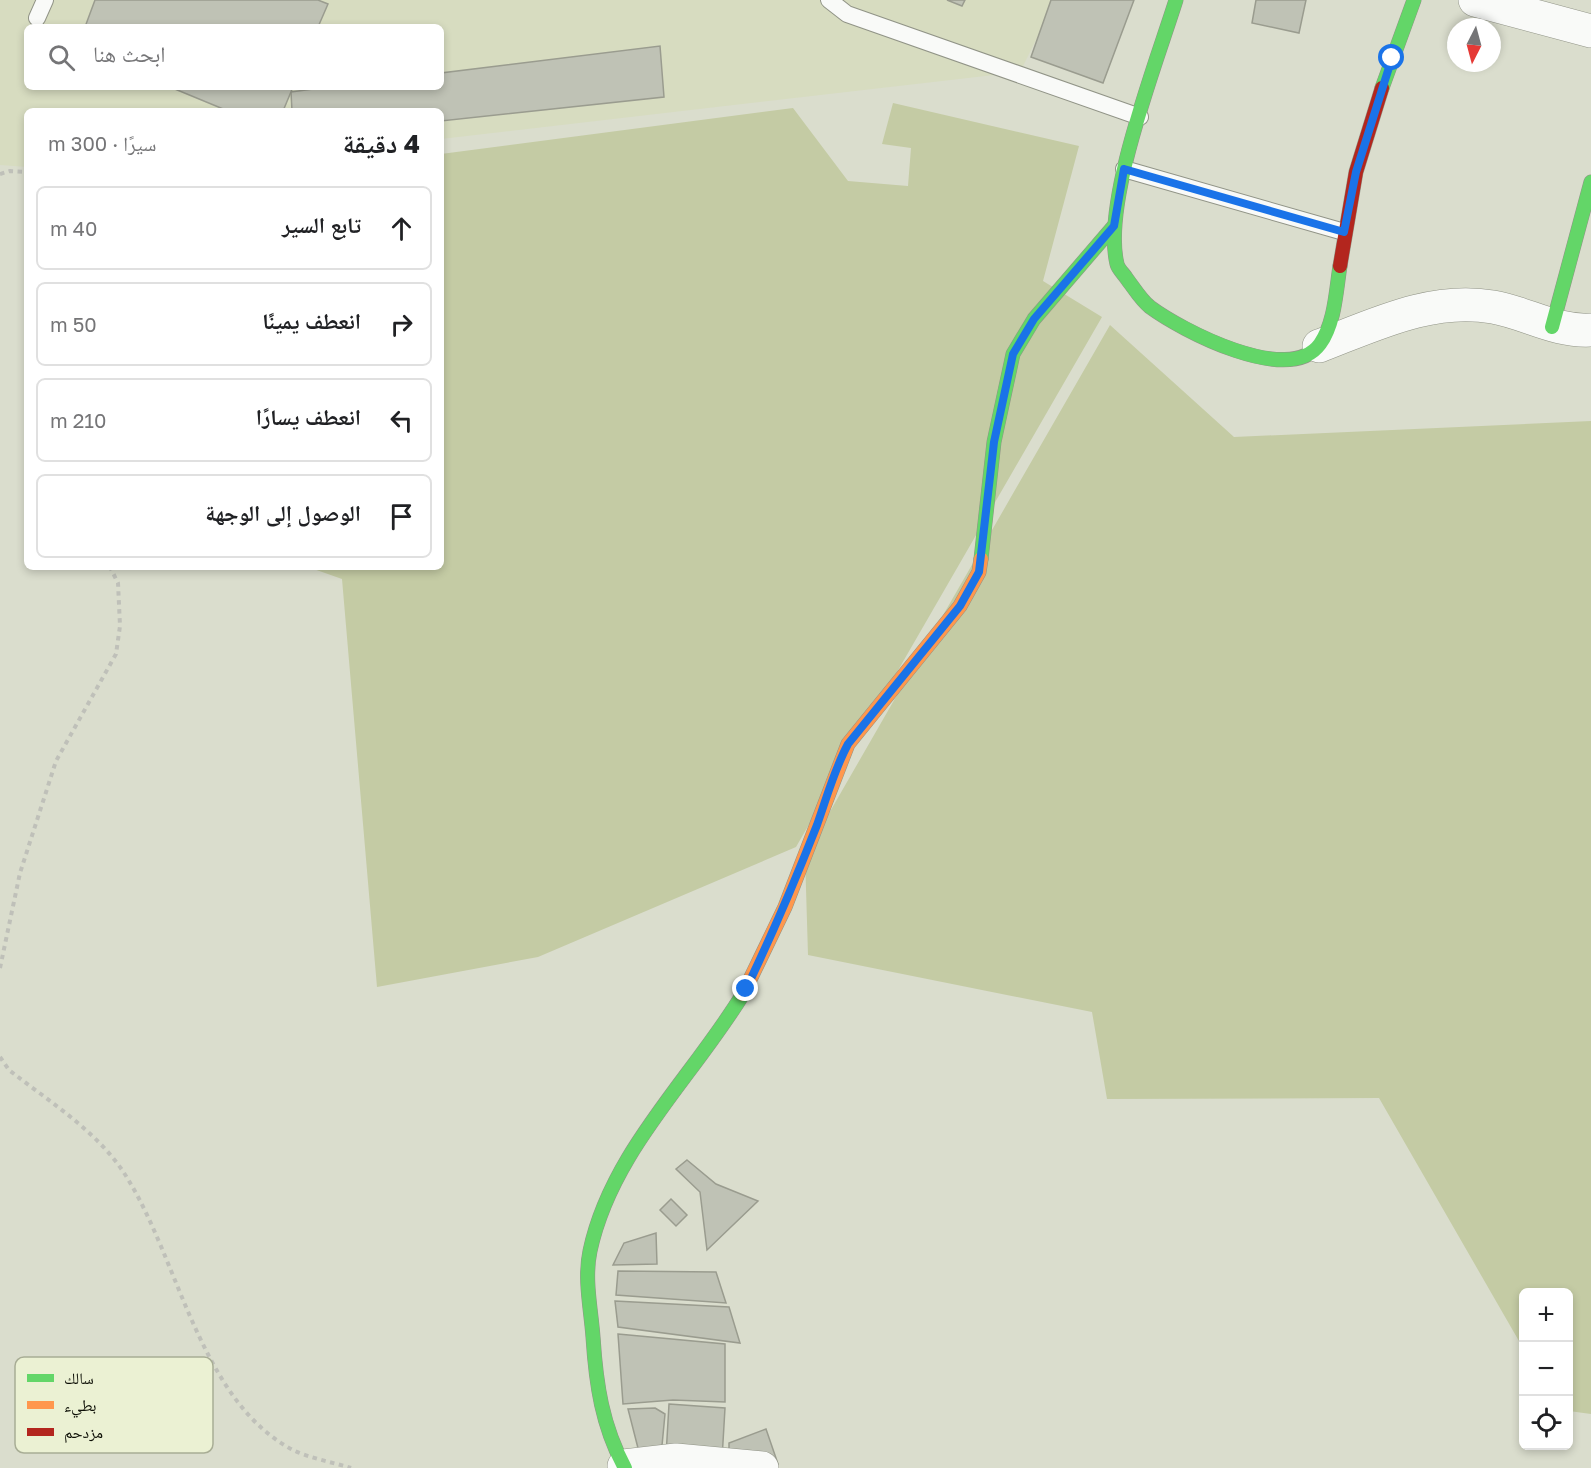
<!DOCTYPE html>
<html lang="ar">
<head>
<meta charset="utf-8">
<style>
  :root { --surface:#fff; --page:#f6f6f6; --text:#202124; --muted:#757577; --line:#e0e0e0 }
  body { margin:0; font-family:"Golos Text","Noto Naskh Arabic",sans-serif; background:var(--page); color:var(--text); direction:rtl }
  .controls { position:absolute; right:18px; bottom:18px; display:grid; overflow:hidden; border-radius:9px; box-shadow:0 3px 9px #0003 }
  .controls button { width:54px; height:54px; display:grid; place-items:center; padding:0; border:0; border-bottom:2px solid var(--line); background:var(--surface); color:var(--text); font:30px sans-serif }
  .compass { position:absolute; left:1447px; top:18px; width:54px; height:54px; border-radius:50%; background:var(--surface); box-shadow:0 3px 9px #0003; rotate:186deg }
  .stop { position:absolute; width:18px; height:18px; margin:-14px; border:4px solid #1a73e8; border-radius:50%; background:#fff }
  .stop.end { background:#1a73e8; border-color:#fff; box-shadow:0 2px 6px #0008 }
  .list { margin:0; padding:0; list-style:none }
  h2 { display:flex; justify-content:space-between; align-items:center; height:78px; margin:0; padding:0 24px; font-size:26px }
  h2 small { font-size:20px; font-weight:400; color:var(--muted) }
  .list li { display:grid; grid-template-columns:39px 1fr auto; gap:18px; align-items:center; box-sizing:border-box; height:84px; margin:0 12px 12px; padding:0 12px; border:2px solid var(--line); border-radius:9px }
  .list b { display:block; font-size:22px; white-space:nowrap }
  .list em { font-size:20px; font-style:normal; color:var(--muted) }
  .icon { flex:none; width:33px; height:33px; fill:none; stroke:currentColor; stroke-width:2; stroke-linecap:round; stroke-linejoin:round }
  .map { position:relative; flex:none; width:1591px; height:1468px; overflow:hidden; direction:ltr }
  .search { position:absolute; background:var(--surface); box-shadow:0 3px 9px #0003; left:24px; top:24px; width:420px; height:66px; display:flex; align-items:center; gap:15px; box-sizing:border-box; padding:0 21px; border-radius:9px; color:var(--muted); font-size:22px }
  .panel { position:absolute; background:var(--surface); box-shadow:0 3px 9px #0003; left:24px; top:108px; width:420px; height:462px; border-radius:9px; direction:rtl }
  .map>svg:first-child { display:block }
</style>
</head>
<body>
<div class="map">
<svg width="1591" height="1468" viewBox="0 0 1591 1468">
  <rect width="100%" height="100%" fill="#daddcd"/>
  <!-- built -->
  <path fill="#d7dcc0" fill-rule="evenodd" d="M0,0H1056L1020,72L441,139V111H27V167L0,165ZM27,27H441V87H27Z"/>
  <!-- green -->
  <g fill="#c4cba4">
    <polygon points="893,103 1079,146 1043,281 1102,317 796,847 538,957 377,987 342,579 308,567 441,567 441,154 793,108 848,181 908,186 911,148 882,144"/>
    <polygon points="1110,325 1234,437 1591,421 1591,1414 1569,1411 1568,1292 1524,1292 1523,1348 1379,1098 1107,1099 1092,1012 808,955 805,855"/>
  </g>
  <!-- building -->
  <g fill="#bfc2b5" stroke="#9a9c8f" stroke-width="1.5">
    <polygon points="95,0 318,0 328,4 318,27 85,27"/>
    <polygon points="947,0 965,0 962,6"/>
    <polygon points="1051,0 1134,0 1103,83 1031,57"/>
    <polygon points="1256,0 1306,0 1299,33 1252,23"/>
    <polygon points="660,46 664,97 441,121 441,111 292,111 291,92 328,87 441,87 441,73"/>
    <polygon points="170,87 293,87 283,111 228,111"/>
    <polygon points="687,1160 716,1184 758,1201 707,1250 700,1192 676,1169"/>
    <polygon points="671,1199 687,1215 676,1226 660,1210"/>
    <polygon points="656,1233 657,1264 613,1265 624,1243"/>
    <polygon points="618,1271 716,1272 726,1303 616,1295"/>
    <polygon points="615,1301 729,1307 740,1343 618,1327"/>
    <polygon points="618,1334 725,1344 725,1402 673,1400 623,1404"/>
    <polygon points="669,1404 725,1408 722,1459 666,1456"/>
    <polygon points="655,1408 665,1414 661,1456 639,1452 628,1409"/>
    <polygon points="766,1429 778,1464 729,1461 729,1443"/>
  </g>
  <g fill="none" stroke-linecap="round" stroke-linejoin="round">
    <!-- lane casing -->
    <g stroke="#919487" stroke-width="18">
      <g id="lane">
        <polyline points="829,0 847,14 1140,117"/>
        <polyline points="37,18 45,0"/>
        <polyline points="1124,169 1344,232"/>
      </g>
    </g>
    <!-- street casing -->
    <g stroke="#919487" stroke-width="34">
      <g id="street">
        <polyline points="1475,0 1591,31"/>
        <path d="M1319,346C1374,325 1432,296 1493,307C1527,313 1555,332 1591,330"/>
        <polyline points="624,1466 676,1460 762,1468"/>
      </g>
    </g>
    <!-- fast casing -->
    <g stroke="#919487" stroke-width="15">
      <g id="fast">
        <path d="M1176,0C1156,64 1102,202 1117,264C1118,269 1124,274 1127,279C1134,288 1141,300 1150,307C1181,330 1289,387 1320,344C1335,323 1336,291 1340,266"/>
        <polyline points="1382,88 1414,0"/>
        <polyline points="1552,327 1591,182"/>
        <polyline points="981,559 994,442 1013,354 1034,319 1114,226"/>
        <path d="M625,1468C602,1426 596,1384 593,1337C591,1309 584,1279 590,1251C611,1152 692,1078 743,994"/>
      </g>
    </g>
    <!-- slow casing -->
    <g stroke="#919487" stroke-width="15">
      <polyline id="slow" points="743,994 785,907 848,744 960,606 979,572 981,559"/>
    </g>
    <!-- jam casing -->
    <g stroke="#919487" stroke-width="15">
      <polyline id="jam" points="1340,266 1356,172 1382,88"/>
    </g>
    <!-- path -->
    <g stroke="#bfc0b9" stroke-width="4" stroke-dasharray="4.5 4.5" stroke-linecap="butt">
      <polyline points="0,174 10,171 27,172"/>
      <polyline points="0,968 20,873 56,761 116,654 120,626 118,583 110,567"/>
      <path d="M0,1057L9,1070C51,1103 102,1134 129,1181C179,1263 201,1400 291,1449C308,1458 332,1462 351,1468"/>
    </g>
    <!-- lane -->
    <use href="#lane" stroke="#f9faf8" stroke-width="16"/>
    <!-- street -->
    <use href="#street" stroke="#f9faf8" stroke-width="33"/>
    <!-- fast -->
    <use href="#fast" stroke="#63d668" stroke-width="14"/>
    <!-- slow -->
    <use href="#slow" stroke="#ff974d" stroke-width="14"/>
    <!-- jam -->
    <use href="#jam" stroke="#b3261e" stroke-width="14"/>
  </g>
  <g fill="none" stroke-linecap="round" stroke-linejoin="round">
    <!-- route -->
    <path stroke="#1a73e8" stroke-width="8" d="M746,989C772,935 795,881 817,825C827,797 834,770 848,744L960,606L979,572L994,442L1013,354L1034,319L1114,226L1124,169L1344,232L1356,172L1392,58"/>
  </g>
  <!-- legend -->
  <rect x="15" y="1357" width="198" height="96" rx="9" fill="#ebf1d3" stroke="#a8ad95" stroke-width="1.5"/>
  <rect x="27" y="1374" width="27" height="8" fill="#63d668"/>
  <rect x="27" y="1401" width="27" height="8" fill="#ff974d"/>
  <rect x="27" y="1428" width="27" height="8" fill="#b3261e"/>
  <g font-size="16" fill="#0c0e05">
    <text x="64" y="1384">سالك</text>
    <text x="64" y="1411">بطيء</text>
    <text x="64" y="1438">مزدحم</text>
  </g>
</svg>
<div class="controls">
<button>+</button>
<button>−</button>
<button><svg class="icon" aria-label="locate" viewBox="0 0 24 24"><circle cx="12" cy="12" r="6"/><path d="M12 2v4M12 18v4M2 12h4M18 12h4"/></svg></button>
</div>
<svg class="compass" viewBox="-18 -18 36 36"><path d="M0-13l5 13h-10z" fill="#e53935"/><path d="M0 13l5-13h-10z" fill="#757577"/></svg>
<div class="stop" style="left:1392px;top:58px"></div>
<div class="stop end" style="left:746px;top:989px"></div>
<div class="search"><svg class="icon" aria-label="search" viewBox="0 0 24 24"><circle cx="10" cy="10" r="6"/><path d="M15 15l6 6"/></svg>ابحث هنا</div>
<section class="panel">
<h2>4 دقيقة<small>سيرًا · 300 m</small></h2>
<ul class="list">
<li><svg class="icon" aria-label="ahead" viewBox="0 0 24 24"><path d="M12 20V5M6 11l6-6 6 6"/></svg><div><b>تابع السير</b></div><em>40 m</em></li>
<li><svg class="icon" aria-label="right" viewBox="0 0 24 24"><path d="M7 20v-9h11M14 6l5 5-5 5"/></svg><div><b>انعطف يمينًا</b></div><em>50 m</em></li>
<li><svg class="icon" aria-label="left" viewBox="0 0 24 24"><path d="M17 20v-9H6M10 6l-5 5 5 5"/></svg><div><b>انعطف يسارًا</b></div><em>210 m</em></li>
<li><svg class="icon" aria-label="arrive" viewBox="0 0 24 24"><path d="M6 21V4h12l-3 4 3 4H6"/></svg><div><b>الوصول إلى الوجهة</b></div></li>
</ul>
</section>
</div>
</body>
</html>
